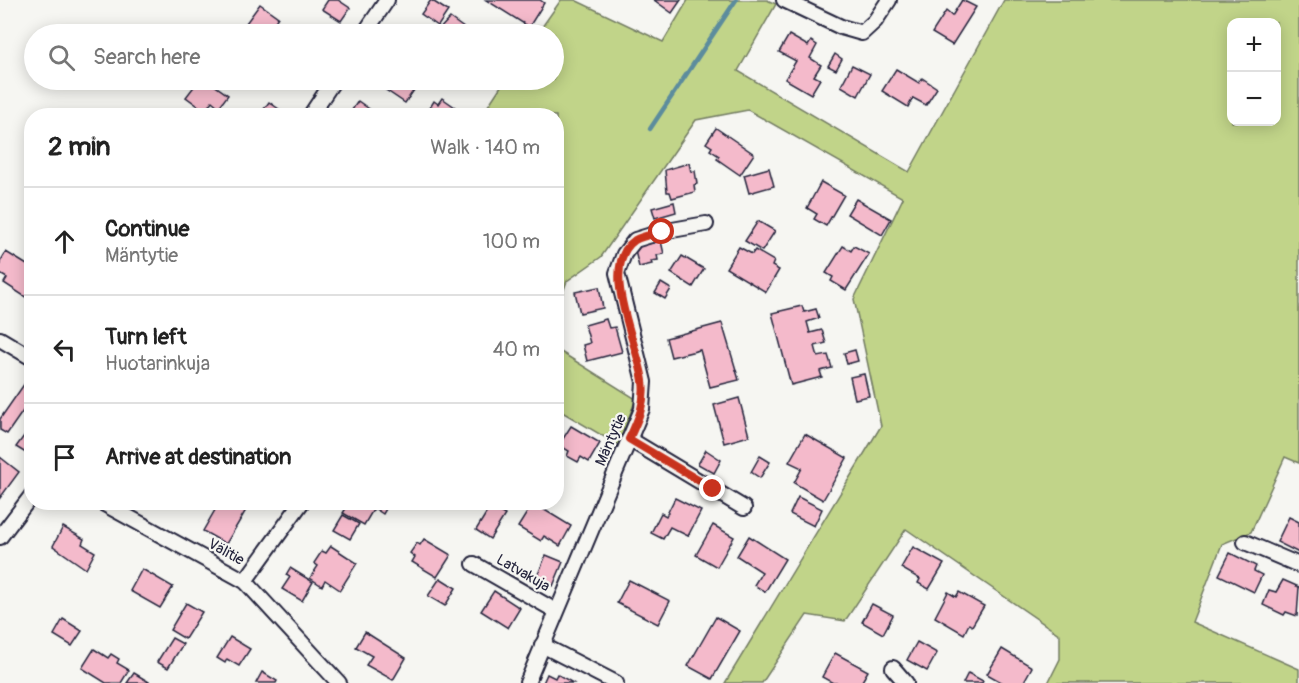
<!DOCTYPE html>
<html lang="en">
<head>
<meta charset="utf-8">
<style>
  :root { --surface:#fff; --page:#f6f6f6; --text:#222; --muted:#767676; --line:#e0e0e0 }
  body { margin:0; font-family:Pangolin,sans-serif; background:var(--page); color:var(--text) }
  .controls { position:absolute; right:18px; top:18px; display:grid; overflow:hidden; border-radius:12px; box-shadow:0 3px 15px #0003 }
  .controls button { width:54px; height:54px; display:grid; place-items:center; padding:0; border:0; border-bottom:2px solid var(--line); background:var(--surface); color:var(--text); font:30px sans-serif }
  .stop { position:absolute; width:18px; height:18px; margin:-14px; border:4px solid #c8321e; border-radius:50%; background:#fff }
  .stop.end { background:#c8321e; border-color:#fff; box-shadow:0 2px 6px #0008 }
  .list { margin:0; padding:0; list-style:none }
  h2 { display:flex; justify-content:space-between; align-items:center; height:78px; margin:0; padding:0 24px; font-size:26px }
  h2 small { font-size:20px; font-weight:400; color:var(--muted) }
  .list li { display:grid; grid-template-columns:39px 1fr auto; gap:18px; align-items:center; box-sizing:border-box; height:108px; padding:0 24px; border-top:2px solid var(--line) }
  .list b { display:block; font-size:22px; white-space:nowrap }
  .list p { margin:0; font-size:20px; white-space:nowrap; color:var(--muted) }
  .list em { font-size:20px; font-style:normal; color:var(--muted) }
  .icon { flex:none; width:33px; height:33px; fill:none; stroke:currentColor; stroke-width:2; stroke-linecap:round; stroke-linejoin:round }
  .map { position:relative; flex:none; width:1299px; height:683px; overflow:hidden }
  .search { position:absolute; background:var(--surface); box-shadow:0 3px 15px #0003; left:24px; top:24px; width:540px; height:66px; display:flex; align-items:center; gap:15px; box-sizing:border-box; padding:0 21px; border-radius:33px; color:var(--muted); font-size:22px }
  .panel { position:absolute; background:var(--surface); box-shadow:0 3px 15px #0003; left:24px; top:108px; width:540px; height:402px; border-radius:24px }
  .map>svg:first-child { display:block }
</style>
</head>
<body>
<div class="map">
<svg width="1299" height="683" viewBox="0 0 1299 683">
  <rect width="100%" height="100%" fill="#f6f6f2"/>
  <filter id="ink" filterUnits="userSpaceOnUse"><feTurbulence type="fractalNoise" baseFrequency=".0167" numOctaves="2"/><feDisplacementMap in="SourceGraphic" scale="12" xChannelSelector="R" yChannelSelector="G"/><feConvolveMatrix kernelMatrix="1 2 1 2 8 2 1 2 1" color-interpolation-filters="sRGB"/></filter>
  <g filter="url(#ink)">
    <!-- green -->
    <g fill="#c1d489" stroke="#727b62" stroke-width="1.5" fill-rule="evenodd">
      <path d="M561,0H575L663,42L688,0H767L776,4L738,71L909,172L1004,0H1299V463L1285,457L1251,532L1222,544L1192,622L1299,669V683H1048L1060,659V635L906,529L845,621L807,615L762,683H725L881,426L854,299L903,198L748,110L696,120L601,257L567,281L557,309L556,116L482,115L505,80H554V34H537ZM1232,22H1276V122H1232Z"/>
      <polygon points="556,349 636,399 618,445 557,409"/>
    </g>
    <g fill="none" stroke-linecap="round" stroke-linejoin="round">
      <!-- stream -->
      <polyline stroke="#5c8c9d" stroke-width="4.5" points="650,129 736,0"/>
    </g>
    <!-- building -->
    <g fill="#f4bacb" stroke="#22223b" stroke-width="1.5">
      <polygon points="328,0 338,0 350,8 341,21 322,9"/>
      <polygon points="431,0 448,11 438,26 421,14"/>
      <polygon points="486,0 540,0 544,3 529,27"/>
      <polygon points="654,0 681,0 672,13"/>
      <polygon points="962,0 976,7 952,45 932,33 946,11 952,16"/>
      <polygon points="260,4 278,17 267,34 238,34"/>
      <polygon points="450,18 472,34 435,34"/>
      <polygon points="789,35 808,46 811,41 817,45 810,58 821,65 814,76 820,79 811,94 785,79 796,61 779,52"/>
      <polygon points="835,54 842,59 836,70 828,66"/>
      <polygon points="852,65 870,74 858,96 841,86"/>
      <polygon points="896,69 919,83 922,78 937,88 926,105 913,98 908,107 882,91"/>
      <polygon points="199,80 207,80 228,95 219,107 212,101 205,111 186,97"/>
      <polygon points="371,80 421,80 405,103"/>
      <polygon points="442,98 465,114 464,116 426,114 434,101 438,104"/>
      <polygon points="358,101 372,111 369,116 348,116"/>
      <polygon points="269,102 283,112 281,116 259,116"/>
      <polygon points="716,128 754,154 740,175 717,159 719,156 710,150 712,147 706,143"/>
      <polygon points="689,163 691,172 695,171 697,184 694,185 695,192 672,198 670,192 667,192 665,170"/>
      <polygon points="769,168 774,186 749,193 744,175"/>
      <polygon points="821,182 844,195 826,226 814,219 817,214 807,208"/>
      <polygon points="856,199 891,219 882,235 847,214"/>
      <polygon points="674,202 676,212 655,218 652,208"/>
      <polygon points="758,221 775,231 762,251 745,241"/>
      <polygon points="661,241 664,254 657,255 658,260 651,261 652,264 639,267 634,247"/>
      <polygon points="843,246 851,251 854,246 869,254 846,290 831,281 833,277 826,273"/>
      <polygon points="739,247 752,254 755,250 774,261 772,266 779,270 766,292 726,268"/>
      <polygon points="6,252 32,268 32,291 27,298 4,283 7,278 0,274 0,262"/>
      <polygon points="682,256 704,269 693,287 671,273"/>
      <polygon points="661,283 671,289 665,299 655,293"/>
      <polygon points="599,287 603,308 580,313 575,292"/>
      <polygon points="802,306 804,312 816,309 819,318 807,322 810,333 822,330 826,343 815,346 818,357 828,355 832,368 820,371 822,377 791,385 772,313"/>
      <polygon points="606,319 609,328 615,327 622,352 587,361 583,345 590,343 585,325"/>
      <polygon points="722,323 739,380 710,387 700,350 671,357 666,338"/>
      <polygon points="855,350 858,361 847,364 844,353"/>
      <polygon points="864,374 869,396 855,399 850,377"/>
      <polygon points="25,383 32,387 32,398 7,434 0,430 0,419"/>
      <polygon points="739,398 749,436 724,443 714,405"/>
      <polygon points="32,425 32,451 29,455 16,447"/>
      <polygon points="571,426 600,443 589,462 581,457 578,462 567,456 569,451 559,445"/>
      <polygon points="805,434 847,458 823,500 794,483 802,468 789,462"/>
      <polygon points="706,450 721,460 714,473 698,464"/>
      <polygon points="760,456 770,462 760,478 751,472"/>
      <polygon points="0,457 19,472 0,498"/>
      <polygon points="798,497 822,509 814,526 790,514"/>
      <polygon points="675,498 701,511 688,536 670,527 663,539 651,533 661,513 666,516"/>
      <polygon points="208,502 244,502 249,505 226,544 203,531 215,510 207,505"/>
      <polygon points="350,502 390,502 383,514 374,508 364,525 343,513"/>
      <polygon points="533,503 571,526 560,546 544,536 541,541 518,527"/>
      <polygon points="490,507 505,515 490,539 476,530"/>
      <polygon points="343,515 359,524 350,539 334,530"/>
      <polygon points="1289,517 1299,522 1299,553 1277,542"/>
      <polygon points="713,525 734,537 717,567 696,555"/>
      <polygon points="63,527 84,539 82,544 95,552 86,569 53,546"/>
      <polygon points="749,536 785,559 765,592 754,585 762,572 737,556"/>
      <polygon points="424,539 451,555 437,577 412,562 415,557 410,553 417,543 420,545"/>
      <polygon points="331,546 357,563 340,590 325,580 322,586 310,578 318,566 314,563 322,551 326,553"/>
      <polygon points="913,547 944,564 929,589 918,583 920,579 901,568"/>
      <polygon points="1230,553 1256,566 1254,571 1262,575 1254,592 1219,575"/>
      <polygon points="546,555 563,562 553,586 536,579"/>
      <polygon points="290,568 313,582 302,601 282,589 290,577 286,575"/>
      <polygon points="142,569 173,587 160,608 130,591"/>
      <polygon points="440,578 456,588 445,606 428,596"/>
      <polygon points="629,580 670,601 658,624 617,603"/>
      <polygon points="1283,580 1299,587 1297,616 1286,612 1284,615 1263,605 1269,590 1276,592"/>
      <polygon points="494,591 520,608 508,628 481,611"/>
      <polygon points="948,592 956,597 959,592 984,606 972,626 969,624 964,634 935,617"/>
      <polygon points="186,603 202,612 185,639 170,630"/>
      <polygon points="872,604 893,615 883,634 862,622"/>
      <polygon points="716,617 740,631 712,679 688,666"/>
      <polygon points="63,619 82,631 72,646 54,635"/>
      <polygon points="365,632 406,658 393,680 366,665 372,656 356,647"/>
      <polygon points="230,637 250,649 239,666 227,659 225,663 217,658"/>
      <polygon points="172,638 183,644 168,668 157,662"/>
      <polygon points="917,642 937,653 927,671 907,660"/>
      <polygon points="94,649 108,658 111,654 119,659 117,663 129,670 121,683 106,683 82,668"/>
      <polygon points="1002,649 1032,667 1023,683 1003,683 987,674"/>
      <polygon points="835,653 868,671 861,683 833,683 822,677"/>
      <polygon points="262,672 277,681 276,683 256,683"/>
      <polygon points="134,673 149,682 148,683 127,683"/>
      <polygon points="968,673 983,681 982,683 963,683"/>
      <polygon points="547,674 555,678 557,674 573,683 543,683"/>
    </g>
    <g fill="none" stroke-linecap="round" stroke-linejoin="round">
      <!-- street casing -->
      <g stroke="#22223b" stroke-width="18">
        <g id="street">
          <polyline points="784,0 841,27 862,33 875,21 889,0"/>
          <polyline points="364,34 387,0"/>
          <polyline points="310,116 334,80"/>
          <polyline points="0,339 32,358"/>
          <polyline points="629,439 744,508"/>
          <polyline points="101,502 245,581 339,683"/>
          <polyline points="0,537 32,495"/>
          <polyline points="1245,542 1299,565"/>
          <polyline points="474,564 556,611"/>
          <polyline points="245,581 302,502"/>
          <polyline points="542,645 616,683"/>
          <polyline points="893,668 906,683"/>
          <polyline points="527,683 642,409 644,382 617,273 624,254 635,240 661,232 706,224"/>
        </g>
      </g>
      <!-- street -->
      <use href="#street" stroke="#f6f6f2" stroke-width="14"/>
    </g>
  </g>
  <g fill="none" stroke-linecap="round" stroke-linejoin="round" filter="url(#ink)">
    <!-- route -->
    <path stroke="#c8321e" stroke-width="8" d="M662,232C654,234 642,236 635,240C597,266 639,346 643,381C646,403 638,420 629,439L713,489"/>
  </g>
  <g text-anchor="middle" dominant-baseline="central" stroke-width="4.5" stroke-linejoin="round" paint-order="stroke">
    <!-- street labels -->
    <g font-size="15" fill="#22223b" stroke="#f6f6f2">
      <text transform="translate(611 440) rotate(-66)">Mäntytie</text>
      <text transform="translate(226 552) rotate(29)">Välitie</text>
      <text transform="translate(523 573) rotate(30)">Latvakuja</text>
    </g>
  </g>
</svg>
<div class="controls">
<button>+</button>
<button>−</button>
</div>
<div class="stop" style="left:662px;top:232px"></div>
<div class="stop end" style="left:713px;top:489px"></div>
<div class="search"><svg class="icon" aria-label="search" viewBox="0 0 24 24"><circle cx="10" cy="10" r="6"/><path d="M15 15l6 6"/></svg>Search here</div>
<section class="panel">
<h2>2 min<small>Walk · 140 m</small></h2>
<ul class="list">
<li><svg class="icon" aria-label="ahead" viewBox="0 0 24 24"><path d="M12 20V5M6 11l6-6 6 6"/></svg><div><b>Continue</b><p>Mäntytie</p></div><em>100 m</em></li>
<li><svg class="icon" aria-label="left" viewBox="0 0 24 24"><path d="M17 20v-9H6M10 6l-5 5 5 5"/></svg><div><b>Turn left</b><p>Huotarinkuja</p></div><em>40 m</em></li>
<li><svg class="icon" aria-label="arrive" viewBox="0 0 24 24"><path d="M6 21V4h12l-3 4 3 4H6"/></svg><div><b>Arrive at destination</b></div></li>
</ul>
</section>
</div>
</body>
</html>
